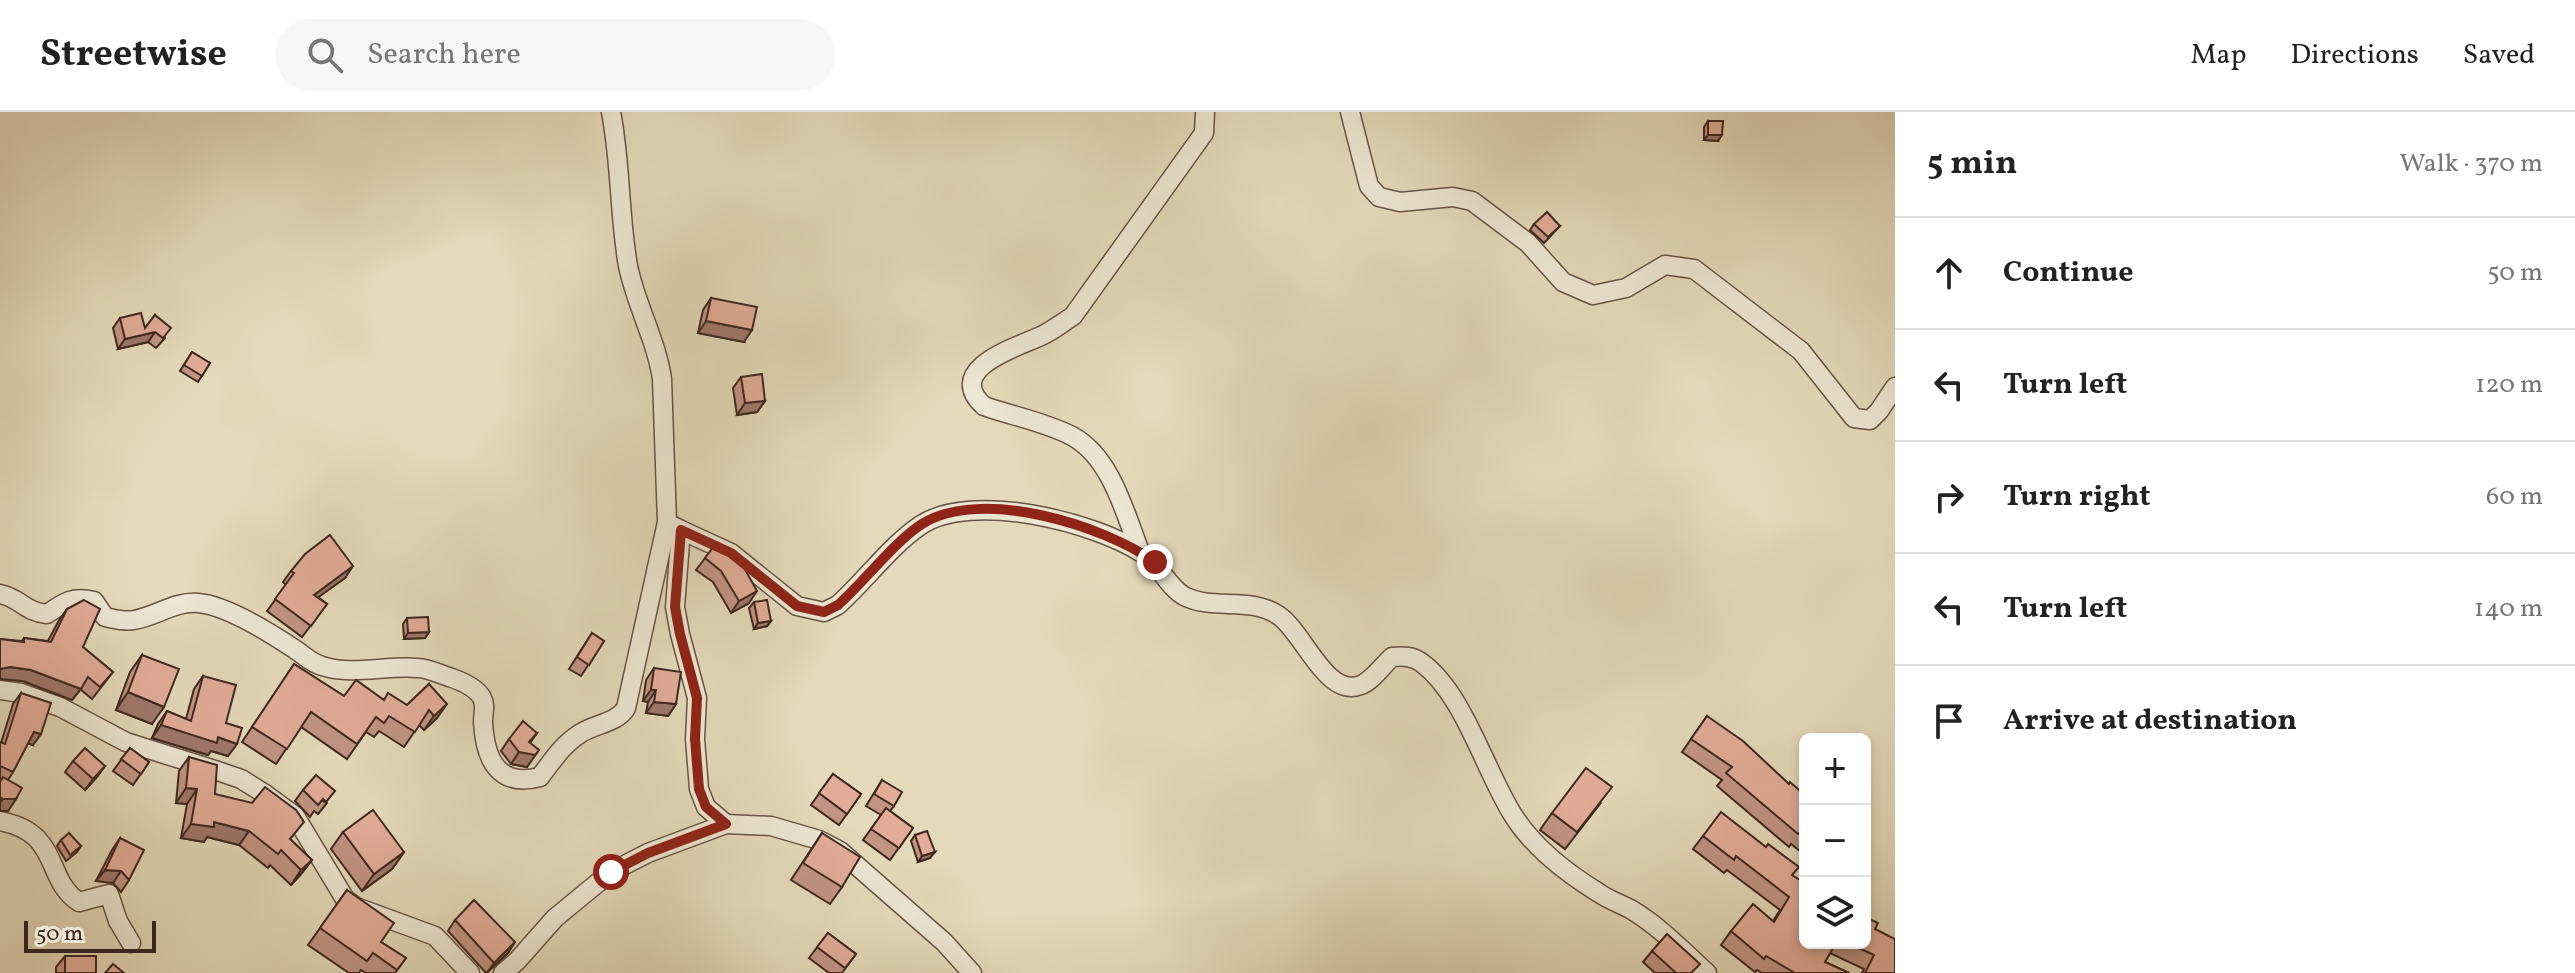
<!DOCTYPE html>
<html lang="en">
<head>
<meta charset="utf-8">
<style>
  :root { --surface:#fff; --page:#f6f6f6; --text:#222; --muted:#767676; --line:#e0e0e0 }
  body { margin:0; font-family:Vollkorn,serif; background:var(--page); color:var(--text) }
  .controls { position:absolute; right:24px; bottom:24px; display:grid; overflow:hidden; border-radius:12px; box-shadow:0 4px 12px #0003 }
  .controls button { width:72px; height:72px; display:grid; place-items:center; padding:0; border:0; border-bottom:2px solid var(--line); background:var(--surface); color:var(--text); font:40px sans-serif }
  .scale { position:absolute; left:24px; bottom:20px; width:132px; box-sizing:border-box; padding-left:8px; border:4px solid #3e281e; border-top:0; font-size:22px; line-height:28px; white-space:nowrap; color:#3e281e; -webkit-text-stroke:6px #ede6d2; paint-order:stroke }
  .stop { position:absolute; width:24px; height:24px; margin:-18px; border:6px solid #8f2418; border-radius:50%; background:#fff }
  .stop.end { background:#8f2418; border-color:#fff; box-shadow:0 2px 8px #0008 }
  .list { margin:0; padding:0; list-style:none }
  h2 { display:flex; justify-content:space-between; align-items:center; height:104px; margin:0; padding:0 32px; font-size:34px }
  h2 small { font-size:26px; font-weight:400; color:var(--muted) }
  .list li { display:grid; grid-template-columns:52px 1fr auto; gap:24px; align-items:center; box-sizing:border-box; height:112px; padding:0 32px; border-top:2px solid var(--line) }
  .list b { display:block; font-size:30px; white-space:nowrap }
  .list em { font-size:26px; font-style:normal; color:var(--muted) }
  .icon { flex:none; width:44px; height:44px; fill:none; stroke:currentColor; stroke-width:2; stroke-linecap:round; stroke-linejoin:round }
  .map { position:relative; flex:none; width:1895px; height:861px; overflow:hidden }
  header { display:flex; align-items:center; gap:48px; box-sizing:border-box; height:112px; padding:0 40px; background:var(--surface); border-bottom:2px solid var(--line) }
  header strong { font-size:38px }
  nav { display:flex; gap:44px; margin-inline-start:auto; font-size:28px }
  .search { width:560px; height:72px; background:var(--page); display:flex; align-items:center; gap:20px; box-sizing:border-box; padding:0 28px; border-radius:44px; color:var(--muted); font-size:30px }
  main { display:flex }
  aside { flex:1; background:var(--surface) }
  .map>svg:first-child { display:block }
</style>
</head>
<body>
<header>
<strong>Streetwise</strong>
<div class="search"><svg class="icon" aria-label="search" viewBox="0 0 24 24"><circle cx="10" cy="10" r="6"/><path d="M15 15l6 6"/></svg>Search here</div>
<nav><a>Map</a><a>Directions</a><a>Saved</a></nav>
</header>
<main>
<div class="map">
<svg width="1895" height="861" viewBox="0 0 1895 861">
  <rect width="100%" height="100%" fill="#e4d9ba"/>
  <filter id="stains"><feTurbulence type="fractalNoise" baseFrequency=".0025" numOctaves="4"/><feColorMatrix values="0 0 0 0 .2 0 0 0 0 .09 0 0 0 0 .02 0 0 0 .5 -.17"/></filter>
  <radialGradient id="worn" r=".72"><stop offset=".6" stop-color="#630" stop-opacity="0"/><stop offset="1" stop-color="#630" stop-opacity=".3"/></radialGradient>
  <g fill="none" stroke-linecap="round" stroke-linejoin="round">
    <!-- minor casing -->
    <g stroke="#685445" stroke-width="21">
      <g id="minor">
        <polyline points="1350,0 1369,74 1379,85 1400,90 1453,85 1472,89 1528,131 1563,170 1593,183 1626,176 1665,153 1694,157 1801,239 1854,306 1870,308 1879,299 1895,275"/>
        <polyline points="673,414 681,418 675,495 680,522 697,586 695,627 699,677 706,695 726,712"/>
        <path d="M681,418L731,441L797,494L824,500L838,493C865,469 891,433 921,413C972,379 1094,410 1142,441C1160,453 1168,475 1184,484C1213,499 1249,484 1278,503C1304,520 1326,587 1361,573C1372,569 1383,553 1392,545C1403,544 1413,544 1422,551C1464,582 1485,659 1513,703C1533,735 1568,762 1599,781C1609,788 1621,792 1632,798C1660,815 1683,839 1707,861"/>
        <path d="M1140,440C1125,401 1111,345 1072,324C1045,310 1012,304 984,294C943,257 1017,235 1041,224C1052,219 1062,211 1073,204L1204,21L1205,0"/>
        <path d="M0,482C22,487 23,499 47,502C64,490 73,484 94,489L105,505C115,507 124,510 134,508C157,504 175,489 198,491C227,493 272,522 296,538C305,544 311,551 322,554C353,564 386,553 418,556C428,556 442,563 452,566C463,570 477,576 482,586C486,593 483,602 483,610C485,647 498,676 540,665C553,648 563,632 581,621C595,612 617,611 626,596L667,410L662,267C656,227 636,193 628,154C619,103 621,51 611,0"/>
        <polyline points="0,578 21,581 60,595 126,630 215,658 241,667 265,682 295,704 345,787 356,795 435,824 470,861"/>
        <path d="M0,709C61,720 44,767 79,790L109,782L118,809L131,831"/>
        <polyline points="503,861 517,849 555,806 611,760 648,741 726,712 771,714 819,728 840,739 944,830 972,861"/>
      </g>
    </g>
    <!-- minor -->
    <use href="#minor" stroke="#ede6d2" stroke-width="18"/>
  </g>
  <!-- wall -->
  <g fill="#c29484" stroke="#3e281e" stroke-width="2">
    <polygon points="1708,9 1718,29 1704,28 1704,15"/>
    <polygon points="1534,112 1560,114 1544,131 1530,118"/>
    <polygon points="711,186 744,230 698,221 703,198"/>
    <polygon points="155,203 165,226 156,236 148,230 118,237 113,216 120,206 145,216"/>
    <polygon points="192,240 210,251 198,270 180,259"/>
    <polygon points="741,265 765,289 757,300 737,303 733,276"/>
    <polygon points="715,433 749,491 731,501 713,470 696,458"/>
    <polygon points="291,459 345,466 318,485 327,492 302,525 267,499 286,473 283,470"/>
    <polygon points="754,490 771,509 767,514 754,517 749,496"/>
    <polygon points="67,497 83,535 113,560 92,587 80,577 72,588 23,569 0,567 0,527 22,529 24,526 48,529 59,508"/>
    <polygon points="407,506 429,520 425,526 404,527 403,512"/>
    <polygon points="592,521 604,529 581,564 569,557"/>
    <polygon points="142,543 152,612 116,598 130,560"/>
    <polygon points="294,552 344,584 384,587 407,593 429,572 437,606 424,618 419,613 404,635 379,619 374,625 366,620 347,647 301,615 276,652 242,630"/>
    <polygon points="654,556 676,592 668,604 646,601 648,590 643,589 646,568"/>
    <polygon points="203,564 226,611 228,644 211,639 208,643 152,626 158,612 167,599 186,607 194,577"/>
    <polygon points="21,581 33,633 28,631 13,660 8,668 16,687 8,699 0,699 0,630 1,631 13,592"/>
    <polygon points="1707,604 1789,672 1805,683 1805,743 1791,732 1789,735 1717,674 1722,668 1682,640"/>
    <polygon points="537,621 530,631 527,655 511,652 501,639 509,627"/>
    <polygon points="130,636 149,650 133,673 113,659"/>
    <polygon points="189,645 215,682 291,728 312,748 301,762 291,773 270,753 268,756 239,733 207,725 204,730 181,726 187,692 176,691 179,659"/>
    <polygon points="73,649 105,654 96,666 85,678 65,660"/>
    <polygon points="833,662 861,682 839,713 811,693"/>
    <polygon points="882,668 894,694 890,699 913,716 890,748 863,728 881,703 866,694"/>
    <polygon points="303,678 327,691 318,702 314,699 310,705 295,689"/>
    <polygon points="1600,692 1565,737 1540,718 1552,701"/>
    <polygon points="343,720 404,740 392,757 362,779 331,737"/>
    <polygon points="822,721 842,775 830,792 791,768"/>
    <polygon points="915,723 930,746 918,750 911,729"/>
    <polygon points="1703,724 1792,764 1805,831 1865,831 1875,817 1895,861 1862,861 1864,857 1830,841 1825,850 1849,861 1762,861 1757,858 1755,860 1721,833 1731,819 1773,809 1780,798 1727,758 1724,761 1693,737"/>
    <polygon points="120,726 129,768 121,780 113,771 96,769 112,738"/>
    <polygon points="61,728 81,734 77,740 66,749 57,734"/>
    <polygon points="347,778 381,830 406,846 395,861 366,861 361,858 359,861 349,861 308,833"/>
    <polygon points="455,808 508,841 486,861 448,819"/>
    <polygon points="828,821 856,842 842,861 829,861 809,846"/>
    <polygon points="1652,839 1693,861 1655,861 1643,850"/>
    <polygon points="65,844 96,861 56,861 56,855"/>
  </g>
  <!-- shaded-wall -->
  <g fill="#9e786b" stroke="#3e281e" stroke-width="2">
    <polygon points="1708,23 1722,23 1718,29 1704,28"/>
    <polygon points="706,209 752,218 744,230 698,221"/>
    <polygon points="155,220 148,230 118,237 125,227"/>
    <polygon points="765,289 757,300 737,303 745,291"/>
    <polygon points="353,454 345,466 306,494 314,483"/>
    <polygon points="757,479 749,491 731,501 739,489"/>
    <polygon points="771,509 767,514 754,517 758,511"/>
    <polygon points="429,520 425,526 404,527 408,521"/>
    <polygon points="10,555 31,558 81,577 72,588 23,569 0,567 0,557"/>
    <polygon points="651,578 656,578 648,590 643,589"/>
    <polygon points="128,580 164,595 152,612 116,598"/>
    <polygon points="654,590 676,592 668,604 646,601"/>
    <polygon points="447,592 437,606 424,618 434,604"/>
    <polygon points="161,613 218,625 237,632 228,644 211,639 208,643 152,626"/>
    <polygon points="34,620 41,622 33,633 26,631"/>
    <polygon points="537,621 529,632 539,638 527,655 511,652 519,640"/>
    <polygon points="105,654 96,666 85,678 93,667"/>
    <polygon points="186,676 197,677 187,692 176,691"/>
    <polygon points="3,687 16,687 8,699 0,699 0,691"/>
    <polygon points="214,710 249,719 239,733 207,725 204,730 181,726 191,712"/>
    <polygon points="404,740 392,757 362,779 374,762"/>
    <polygon points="935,740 930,746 918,750 922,744"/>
    <polygon points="312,748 301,762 291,773 301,758"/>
    <polygon points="105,758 121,759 113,771 96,769"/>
    <polygon points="515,830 508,841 487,861 494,851"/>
  </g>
  <!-- building -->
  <g fill="#e2ac99" stroke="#3e281e" stroke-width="2">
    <polygon points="1708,9 1723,9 1722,23 1708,23"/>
    <polygon points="1547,100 1560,114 1548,125 1534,112"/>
    <polygon points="711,186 757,195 752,218 706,209"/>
    <polygon points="141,201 145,216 155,203 171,216 163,226 155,220 125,227 120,206"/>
    <polygon points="192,240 210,251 202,264 184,253"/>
    <polygon points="762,262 765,289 745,291 741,265"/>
    <polygon points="330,423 353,454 314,483 327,492 311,514 275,487 294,461 291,459 305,442"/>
    <polygon points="715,433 742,452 757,479 739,489 721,459 705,446"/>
    <polygon points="84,488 100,497 83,535 113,560 100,575 88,565 81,577 31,558 10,555 0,557 0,527 24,530 24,526 51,530 67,497"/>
    <polygon points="767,488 771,509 758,511 754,490"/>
    <polygon points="428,505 429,520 408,521 407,506"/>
    <polygon points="592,521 604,529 589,553 577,545"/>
    <polygon points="142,543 179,557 164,595 128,580"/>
    <polygon points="294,552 344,584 356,568 384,588 388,581 407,593 429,572 447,592 434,604 429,598 415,620 389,604 384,611 376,605 357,632 311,600 287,637 252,615"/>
    <polygon points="654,556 681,560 676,592 654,590 656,578 651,578"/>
    <polygon points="203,564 236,573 226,611 242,616 237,632 218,625 217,631 161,613 167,599 191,609"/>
    <polygon points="21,581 51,591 41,622 34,620 13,660 0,654 0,630 5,632"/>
    <polygon points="1707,604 1743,629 1789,672 1790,670 1805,683 1805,722 1801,719 1798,722 1726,661 1732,655 1691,627"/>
    <polygon points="523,609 537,621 529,630 539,638 535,643 519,640 509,627"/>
    <polygon points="85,636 105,654 93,667 73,649"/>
    <polygon points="130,636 149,650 141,662 121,647"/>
    <polygon points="189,645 217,653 215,682 252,691 265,675 296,698 304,710 290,727 312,748 301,758 281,738 278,742 249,719 214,710 214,715 191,712 197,677 186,676"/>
    <polygon points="1586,656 1612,675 1577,720 1552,701"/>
    <polygon points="833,662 861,682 847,702 819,681"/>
    <polygon points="316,663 335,679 326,690 323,687 318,693 303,678"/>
    <polygon points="3,665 22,676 16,687 3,687 0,685 0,670"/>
    <polygon points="882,668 902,680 894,694 874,682"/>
    <polygon points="886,696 913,716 899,736 871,717"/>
    <polygon points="373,698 404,740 374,762 343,720"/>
    <polygon points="1721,700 1766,735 1768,732 1799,755 1792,763 1805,771 1805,831 1836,831 1825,850 1849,861 1795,861 1766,844 1764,847 1731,819 1753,792 1774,810 1789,785 1736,744 1734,748 1703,724"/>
    <polygon points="927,719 935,740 922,744 915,723"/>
    <polygon points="69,721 81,734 70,743 61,728"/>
    <polygon points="822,721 860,745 842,775 803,751"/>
    <polygon points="120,726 144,738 129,768 121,759 105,758"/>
    <polygon points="347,778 394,811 381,830 406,846 397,858 373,841 367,849 320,816"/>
    <polygon points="474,788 515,830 494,851 455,808"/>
    <polygon points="1865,805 1878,811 1875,817 1895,827 1895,861 1865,861 1874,843 1848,831 1865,831"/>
    <polygon points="828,821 856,842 845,856 817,835"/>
    <polygon points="1667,822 1700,852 1691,861 1676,861 1652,839"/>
    <rect x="65" y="844" width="31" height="17"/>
    <polygon points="113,852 124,861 105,861"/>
  </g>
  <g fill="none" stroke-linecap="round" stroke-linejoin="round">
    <!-- route -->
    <path stroke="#8f2418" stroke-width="10" d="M611,760L648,741L726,712L706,695L699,677L695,627L697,586L680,522L675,495L681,418L731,441L797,494L824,500L838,493C863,471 895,429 922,412C981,375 1103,413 1155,450"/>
  </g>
  <rect width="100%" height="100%" filter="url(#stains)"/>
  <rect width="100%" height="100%" fill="url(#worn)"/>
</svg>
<div class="controls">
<button>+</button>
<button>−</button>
<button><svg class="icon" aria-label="layers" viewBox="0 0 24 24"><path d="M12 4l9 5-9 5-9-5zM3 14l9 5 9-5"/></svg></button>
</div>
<div class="scale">50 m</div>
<div class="stop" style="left:611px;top:760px"></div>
<div class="stop end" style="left:1155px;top:450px"></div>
</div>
<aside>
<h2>5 min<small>Walk · 370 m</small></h2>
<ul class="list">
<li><svg class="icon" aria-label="ahead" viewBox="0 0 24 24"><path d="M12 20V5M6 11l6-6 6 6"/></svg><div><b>Continue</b></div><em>50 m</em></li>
<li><svg class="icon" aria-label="left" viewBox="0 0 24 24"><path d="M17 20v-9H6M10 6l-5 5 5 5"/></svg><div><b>Turn left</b></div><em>120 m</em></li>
<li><svg class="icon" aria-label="right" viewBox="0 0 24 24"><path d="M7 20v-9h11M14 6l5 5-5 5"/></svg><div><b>Turn right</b></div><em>60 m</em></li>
<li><svg class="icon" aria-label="left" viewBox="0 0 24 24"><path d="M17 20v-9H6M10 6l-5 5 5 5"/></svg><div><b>Turn left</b></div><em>140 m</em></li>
<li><svg class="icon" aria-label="arrive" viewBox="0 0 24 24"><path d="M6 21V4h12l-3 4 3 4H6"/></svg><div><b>Arrive at destination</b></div></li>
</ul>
</aside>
</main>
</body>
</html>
